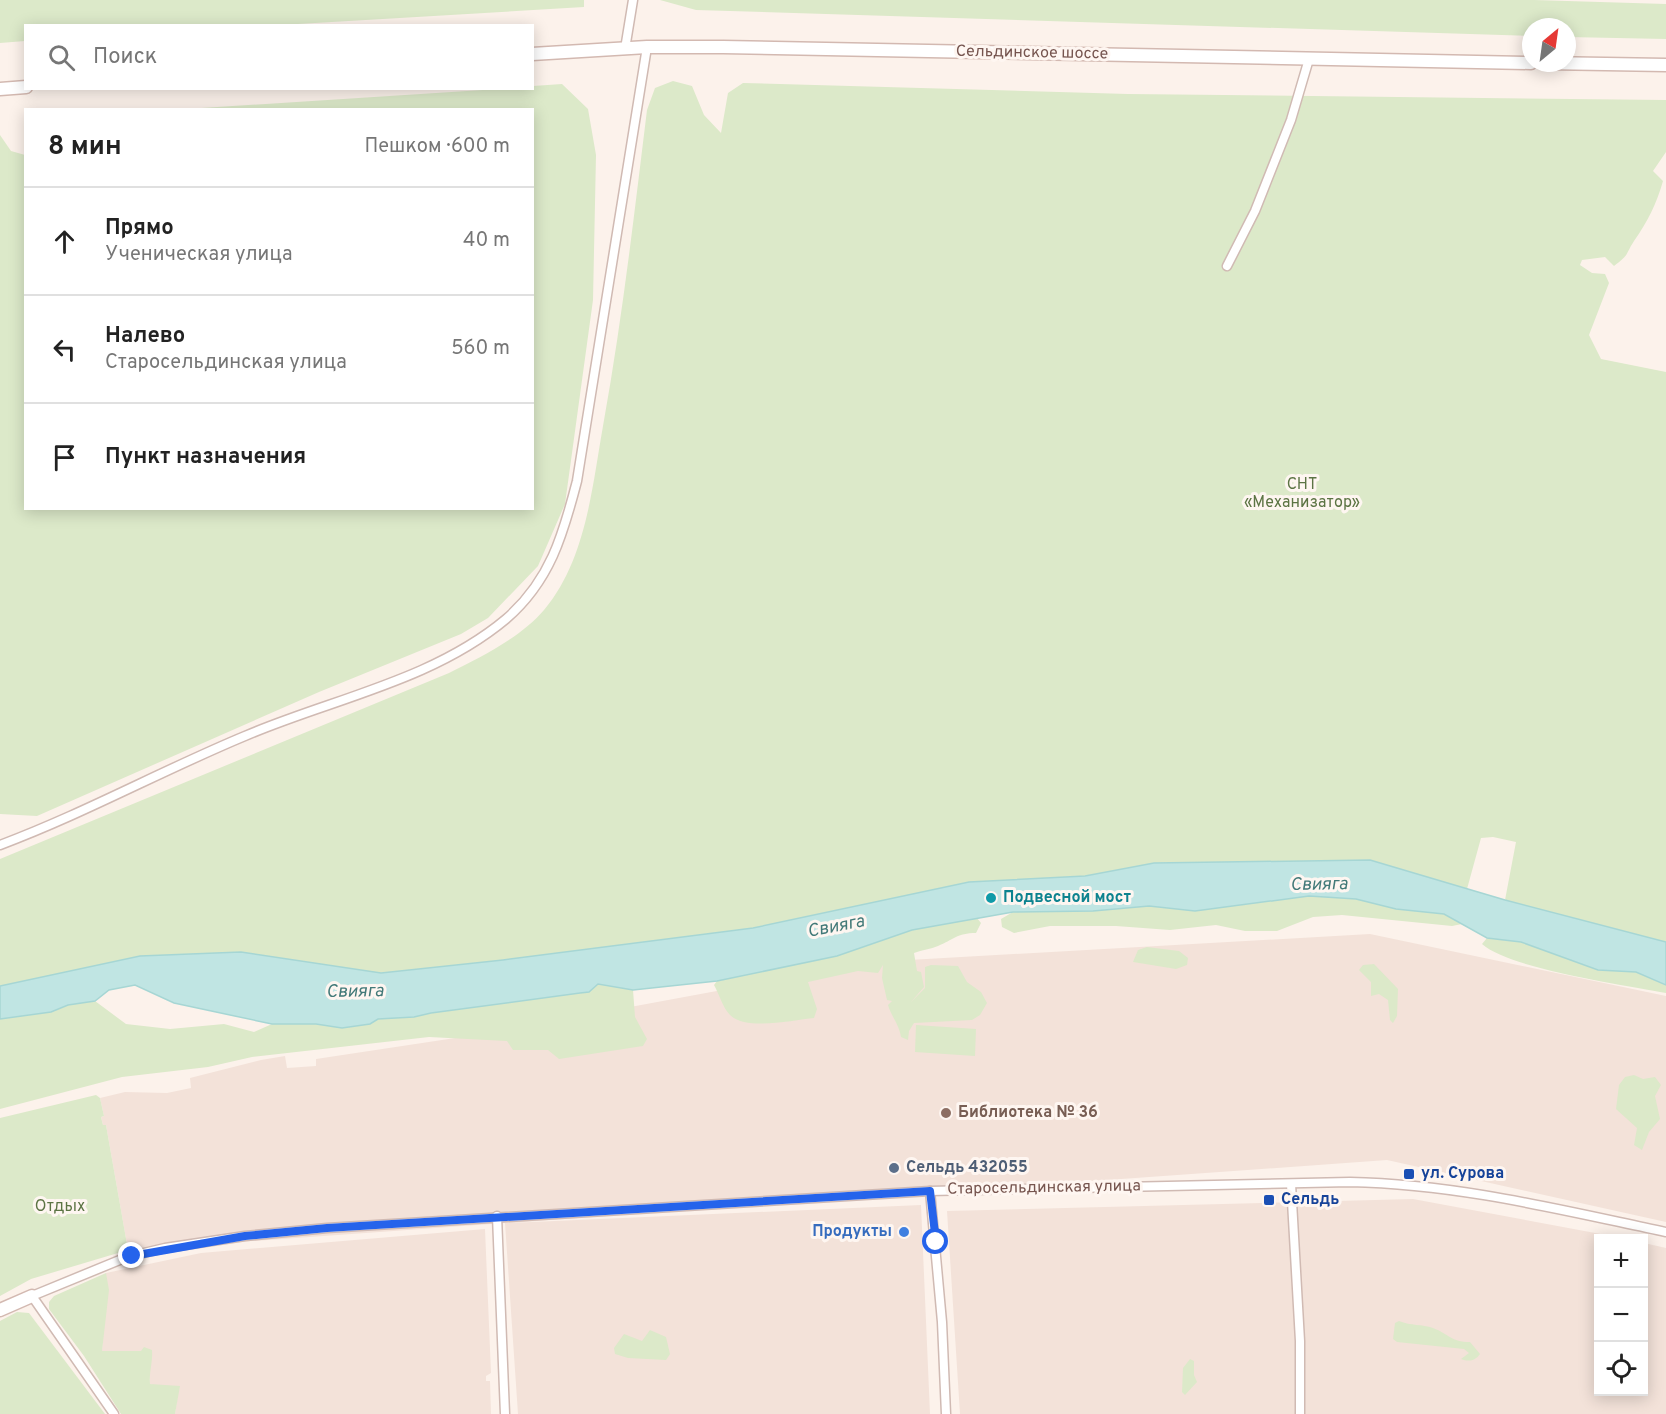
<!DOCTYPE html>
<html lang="ru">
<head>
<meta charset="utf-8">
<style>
  :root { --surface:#fff; --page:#f2f2f2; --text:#222; --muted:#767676; --line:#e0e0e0 }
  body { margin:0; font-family:Overpass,sans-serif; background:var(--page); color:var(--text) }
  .controls { position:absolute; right:18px; bottom:18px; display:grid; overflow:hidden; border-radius:0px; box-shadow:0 3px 15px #0003 }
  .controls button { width:54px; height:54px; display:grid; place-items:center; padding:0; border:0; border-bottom:2px solid var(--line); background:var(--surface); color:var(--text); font:30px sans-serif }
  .compass { position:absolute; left:1522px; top:18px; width:54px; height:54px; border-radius:50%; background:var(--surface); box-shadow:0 3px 15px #0003; rotate:29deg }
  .stop { position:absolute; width:18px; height:18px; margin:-14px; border:4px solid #2563eb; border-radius:50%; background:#fff }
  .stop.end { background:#2563eb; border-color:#fff; box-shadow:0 2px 6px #0008 }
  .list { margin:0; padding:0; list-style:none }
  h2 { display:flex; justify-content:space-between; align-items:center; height:78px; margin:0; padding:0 24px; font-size:26px }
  h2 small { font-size:20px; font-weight:400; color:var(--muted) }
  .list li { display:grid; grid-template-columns:39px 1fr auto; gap:18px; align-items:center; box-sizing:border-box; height:108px; padding:0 24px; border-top:2px solid var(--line) }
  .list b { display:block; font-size:22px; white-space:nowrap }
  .list p { margin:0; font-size:20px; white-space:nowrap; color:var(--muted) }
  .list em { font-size:20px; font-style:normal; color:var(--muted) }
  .icon { flex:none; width:33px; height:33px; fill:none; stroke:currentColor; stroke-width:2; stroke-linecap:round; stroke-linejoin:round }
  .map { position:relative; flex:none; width:1666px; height:1414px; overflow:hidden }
  .search { position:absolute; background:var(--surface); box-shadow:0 3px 15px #0003; left:24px; top:24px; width:510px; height:66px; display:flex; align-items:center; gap:15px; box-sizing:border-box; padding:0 21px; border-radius:0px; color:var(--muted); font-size:22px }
  .panel { position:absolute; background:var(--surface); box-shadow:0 3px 15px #0003; left:24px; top:108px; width:510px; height:402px; border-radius:0px }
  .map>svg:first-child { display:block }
</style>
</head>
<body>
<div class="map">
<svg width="1666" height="1414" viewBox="0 0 1666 1414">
  <rect width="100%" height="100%" fill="#fcf2eb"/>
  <!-- residential -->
  <g fill="#f3e2d9">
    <polygon points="1370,934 1666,996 1666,1222 1387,1160 509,1223 921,1205 930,1414 518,1414 505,1223 128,1250 106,1125 103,1125 101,1117 104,1116 100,1098 125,1092 167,1093 191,1088 190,1078 261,1060 285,1056 287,1068 316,1066 316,1059 495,1032 874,962"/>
    <polygon points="1413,1199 1622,1238 1598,1238 1598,1392 1644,1392 1644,1243 1666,1248 1666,1414 960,1414 947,1211"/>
    <polygon points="485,1229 491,1373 486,1376 486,1381 490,1381 491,1414 175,1414 178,1393 150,1384 147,1351 102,1351 106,1273 201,1253"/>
  </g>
  <!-- green -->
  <g fill="#dce9c9">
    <polygon points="0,0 584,0 584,7 281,25 26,26 25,41 0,43"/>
    <polygon points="660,0 1534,0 1666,4 1666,39 1567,37 1567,27 1531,27 1531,36 696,10"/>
    <path d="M673,81L692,86L704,115L721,133L728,93L743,83L1128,94L1666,100V152L1653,171L1663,181C1656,205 1648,221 1634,241C1625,255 1630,254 1614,266L1605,257L1582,260L1580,265L1592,273L1605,274L1609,283L1589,335L1601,359L1666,372V942L1505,900L1516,842L1493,837L1481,838L1467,889L1370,860L1154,863L1085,876L969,882L753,928L503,960L381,973L241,952L140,956L0,986V859L449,673C481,657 520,638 544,610C586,560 592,488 603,426C622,321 634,216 647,110L655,88Z"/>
    <polygon points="562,84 588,109 596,155 593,300 565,504 538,566 488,618 461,634 319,692 37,816 0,814 0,135 11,151 25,155 26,508 532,508 532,110 186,109 498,89 532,88 533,86"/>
    <polygon points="1309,896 1356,899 1396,909 1444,914 1462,924 1452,926 1342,915 1313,917 1277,931 1245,931 1216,925 1170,930 1116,926 1050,926 1014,933 1002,927 1001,919 1013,912 1093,911 1149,906 1195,911"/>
    <path d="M977,918L981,923L976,933C957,933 953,940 938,946C931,949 922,950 914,953L917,971L921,972L924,987L911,1002L925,988V967L931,965L958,966L967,982L981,992L987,1003L980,1015L972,1020L914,1023L909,1031L908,1040L901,1037C899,1024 892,1018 888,1005L892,1001L887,1000L882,978L883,965L878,973L858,971L808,982L817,1009L814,1018C793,1020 746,1031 730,1015C723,1008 719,994 714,985L717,981L837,956L912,930Z"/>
    <path d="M1487,938L1521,942L1598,970L1636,972L1666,985V993C1625,985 1510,969 1482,944Z"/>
    <polygon points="1147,947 1179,951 1188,958 1187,965 1176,969 1133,962 1138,950"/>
    <polygon points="1374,964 1398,989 1397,1016 1393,1023 1390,1020 1388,1000 1379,994 1371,996 1371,982 1359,970 1363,965"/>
    <polygon points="598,984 633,990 635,1017 647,1039 643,1046 559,1059 548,1050 513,1050 507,1041 429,1037 252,1057 208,1067 122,1077 0,1109 0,1019 51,1012 68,1005 95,1001 126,1024 170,1029 224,1024 254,1032 272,1024 316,1024 342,1028 370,1024 377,1019 414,1017 431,1013 580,993 589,992"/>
    <polygon points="916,1025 976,1029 975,1056 915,1052"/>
    <polygon points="1634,1075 1643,1079 1655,1077 1661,1085 1655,1096 1660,1119 1649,1132 1642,1150 1634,1145 1637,1128 1616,1109 1619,1085 1625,1077"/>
    <polygon points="96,1095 100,1098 104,1116 101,1117 103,1125 106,1125 128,1250 31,1279 0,1296 0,1118"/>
    <path d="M106,1273L109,1290L102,1351H141L144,1347L152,1350C153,1362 149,1371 150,1384L180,1386L175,1414H121L84,1356L49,1309V1302L54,1296Z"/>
    <polygon points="17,1312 29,1313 105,1414 0,1414 0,1321"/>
    <path d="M1399,1321C1411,1326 1422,1324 1433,1328C1449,1334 1451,1342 1470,1342L1480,1354C1475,1361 1469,1362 1461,1359L1469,1353L1464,1349L1397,1342L1393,1339L1395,1323Z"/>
    <polygon points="650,1330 666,1337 670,1354 666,1360 628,1358 615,1354 614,1348 624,1334 642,1341"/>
    <polygon points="1190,1359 1194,1361 1194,1375 1197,1382 1185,1395 1182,1392 1183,1368"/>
  </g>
  <!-- water -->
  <polygon fill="#c0e5e3" stroke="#a6d6d4" stroke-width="1.5" points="1370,860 1505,900 1666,942 1666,985 1636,972 1598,970 1521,942 1487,938 1444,914 1396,909 1356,899 1309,896 1195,911 1149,906 1093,911 1013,912 912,930 837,956 717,981 633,990 598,984 589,992 580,993 431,1013 414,1017 378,1019 370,1024 342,1028 316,1024 272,1024 174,1003 135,985 109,990 95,1001 68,1005 51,1012 0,1019 0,986 140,956 241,952 381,973 503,960 753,928 969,882 1085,876 1154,863"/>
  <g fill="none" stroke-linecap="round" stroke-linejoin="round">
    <!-- street casing -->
    <g stroke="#d0bab3" stroke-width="11">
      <g id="street">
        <polyline points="625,49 633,0"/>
        <polyline points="1227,266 1255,211 1291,120 1309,59"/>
        <path d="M0,845C83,814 163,770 245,736C331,699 432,681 506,619C550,581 563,535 577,481L647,47"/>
        <polyline points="1291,1184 1300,1341 1300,1414"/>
        <polyline points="930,1191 942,1322 946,1414"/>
        <polyline points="497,1216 505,1414"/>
        <path d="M114,1414L32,1296L127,1257L165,1248L245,1236L327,1228L930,1191L1350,1182C1458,1184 1561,1210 1666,1232"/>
      </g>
    </g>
    <!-- secondary casing -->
    <g stroke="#d3b9b1" stroke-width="15">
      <g id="secondary">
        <polyline points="532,54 647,47 723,47 1531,63"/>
        <polyline points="1545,63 1666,65"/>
        <polyline points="0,89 26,87"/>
        <polyline points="0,1310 32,1296"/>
      </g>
    </g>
    <!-- street -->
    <use href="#street" stroke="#fff" stroke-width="8"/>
    <!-- secondary -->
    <use href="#secondary" stroke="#fff" stroke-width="12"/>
  </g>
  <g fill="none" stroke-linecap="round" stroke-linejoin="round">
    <!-- route -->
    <polyline stroke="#2563eb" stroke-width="8" points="132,1256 245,1236 327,1228 930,1191 936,1242"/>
  </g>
  <!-- markers -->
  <circle fill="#0f9aa8" stroke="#fef6f1" stroke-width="2" cx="991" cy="898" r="6"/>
  <circle fill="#8d6e63" stroke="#fef6f1" stroke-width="2" cx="946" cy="1113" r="6"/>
  <circle fill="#5c6f8a" stroke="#fef6f1" stroke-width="2" cx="894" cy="1168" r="6"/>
  <g fill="#1a4fb4" stroke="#fef6f1" stroke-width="2">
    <rect x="1403" y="1168" width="12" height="12" rx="3"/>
    <rect x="1263" y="1194" width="12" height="12" rx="3"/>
  </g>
  <circle fill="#3f7fe0" stroke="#fef6f1" stroke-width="2" cx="904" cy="1232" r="6"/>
  <g text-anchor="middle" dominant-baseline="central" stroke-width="6" stroke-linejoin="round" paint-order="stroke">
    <!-- street labels -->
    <g font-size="16" fill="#76554f" stroke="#fef6f1">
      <text transform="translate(1032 53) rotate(1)">Сельдинское шоссе</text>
      <text transform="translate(1044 1188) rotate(-1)">Старосельдинская улица</text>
    </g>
    <!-- park labels -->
    <g font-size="16" fill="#5c7444" stroke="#fef6f1">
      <text x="1302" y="485">СНТ<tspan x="1302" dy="18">«Механизатор»</tspan></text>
      <text x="60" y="1207">Отдых</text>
    </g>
    <!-- culture labels -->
    <g font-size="16" font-weight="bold" fill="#0d838f" stroke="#fef6f1" text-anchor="start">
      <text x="1003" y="898">Подвесной мост</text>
    </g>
    <!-- education labels -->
    <g font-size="16" font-weight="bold" fill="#785e54" stroke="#fef6f1" text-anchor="start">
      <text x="958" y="1113">Библиотека № 36</text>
    </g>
    <!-- service labels -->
    <g font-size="16" font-weight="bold" fill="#4e5e75" stroke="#fef6f1" text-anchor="start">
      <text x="906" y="1168">Сельдь 432055</text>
    </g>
    <!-- transit labels -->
    <g font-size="16" font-weight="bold" fill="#164399" stroke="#fef6f1" text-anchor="start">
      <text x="1421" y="1174">ул. Сурова</text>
      <text x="1281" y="1200">Сельдь</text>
    </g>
    <!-- shop labels -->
    <g font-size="16" font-weight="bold" fill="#366cbe" stroke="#fef6f1" text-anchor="end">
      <text x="892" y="1232">Продукты</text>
    </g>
    <!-- water labels -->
    <g font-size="18" font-style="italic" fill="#427978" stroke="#fef6f1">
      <text transform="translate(1319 885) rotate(-1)">Свияга</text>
      <text transform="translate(836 927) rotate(-11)">Свияга</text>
      <text transform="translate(355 992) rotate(-1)">Свияга</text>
    </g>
  </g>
</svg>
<div class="controls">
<button>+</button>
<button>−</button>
<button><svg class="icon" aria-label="locate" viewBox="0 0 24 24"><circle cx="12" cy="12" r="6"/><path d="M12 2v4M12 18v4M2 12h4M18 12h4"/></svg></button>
</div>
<svg class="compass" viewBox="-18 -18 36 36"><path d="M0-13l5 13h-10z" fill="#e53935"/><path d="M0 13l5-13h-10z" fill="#767676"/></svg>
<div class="stop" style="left:936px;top:1242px"></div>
<div class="stop end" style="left:132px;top:1256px"></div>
<div class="search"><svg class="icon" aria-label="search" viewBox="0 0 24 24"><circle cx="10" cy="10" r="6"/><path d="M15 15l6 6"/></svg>Поиск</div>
<section class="panel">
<h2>8 мин<small>Пешком · 600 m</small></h2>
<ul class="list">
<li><svg class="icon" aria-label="ahead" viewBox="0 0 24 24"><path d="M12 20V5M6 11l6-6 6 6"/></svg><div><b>Прямо</b><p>Ученическая улица</p></div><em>40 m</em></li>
<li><svg class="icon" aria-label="left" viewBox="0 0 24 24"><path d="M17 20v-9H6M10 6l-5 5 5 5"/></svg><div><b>Налево</b><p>Старосельдинская улица</p></div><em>560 m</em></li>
<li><svg class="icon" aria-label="arrive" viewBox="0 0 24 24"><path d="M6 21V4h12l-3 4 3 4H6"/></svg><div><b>Пункт назначения</b></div></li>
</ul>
</section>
</div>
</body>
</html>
